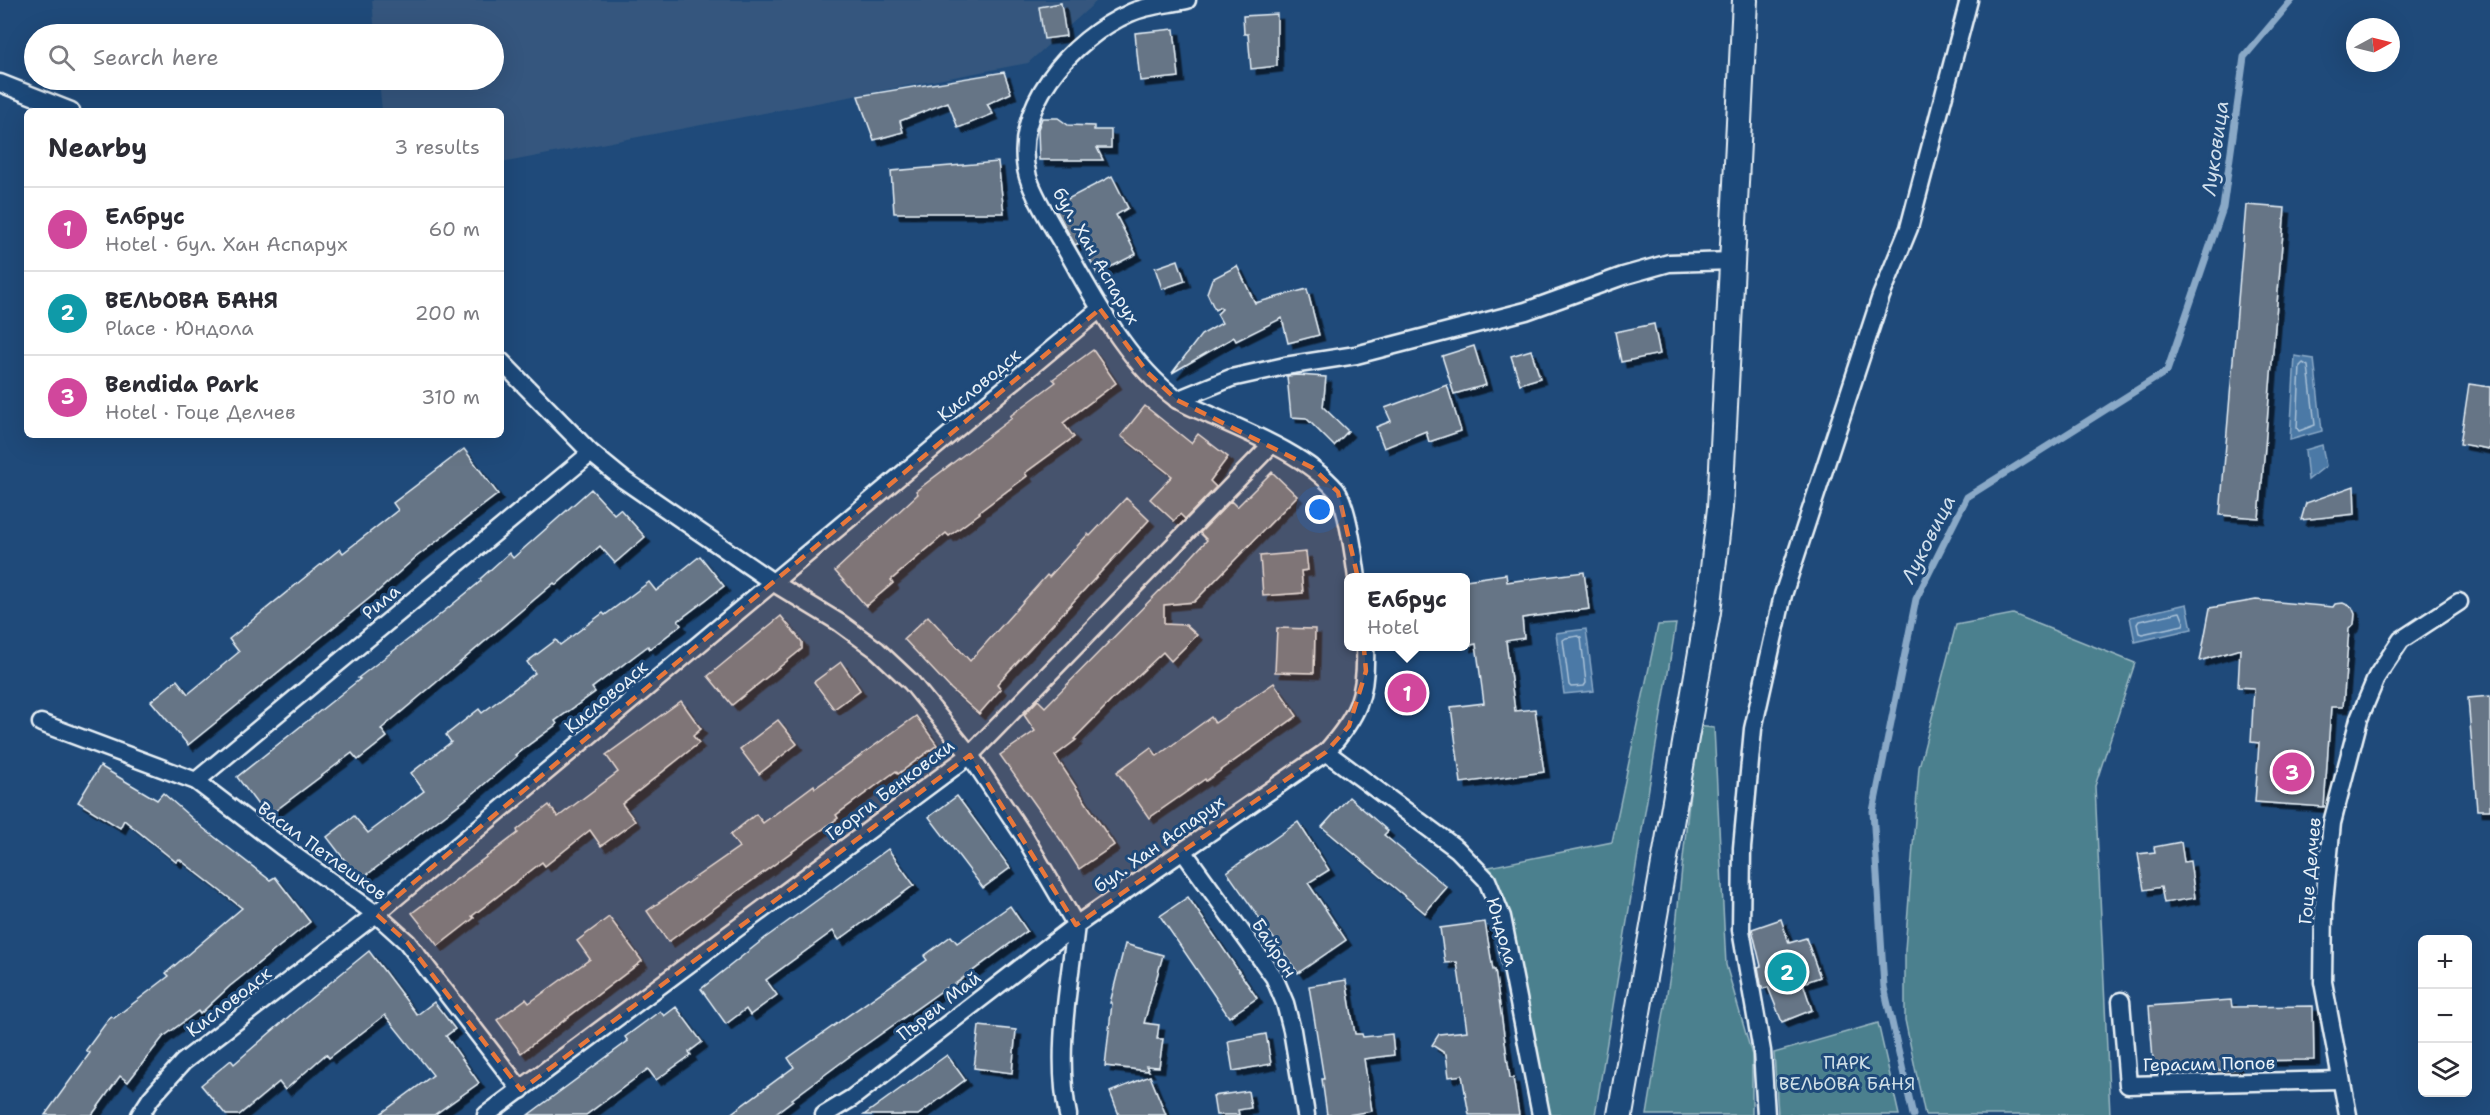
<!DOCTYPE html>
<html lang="en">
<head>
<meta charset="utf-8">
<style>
  :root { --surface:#fff; --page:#f7f7f7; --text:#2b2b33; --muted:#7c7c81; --line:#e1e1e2; --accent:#db2777 }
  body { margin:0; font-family:"Shantell Sans",sans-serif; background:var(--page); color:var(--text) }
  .controls { position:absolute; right:18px; bottom:18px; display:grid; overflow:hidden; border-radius:9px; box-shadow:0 6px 24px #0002 }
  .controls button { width:54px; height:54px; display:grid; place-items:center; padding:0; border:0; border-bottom:2px solid var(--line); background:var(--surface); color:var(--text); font:30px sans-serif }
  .compass { position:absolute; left:2346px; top:18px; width:54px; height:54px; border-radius:50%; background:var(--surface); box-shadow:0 6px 24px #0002; rotate:83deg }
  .you { position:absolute; left:1320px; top:510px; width:21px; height:21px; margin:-15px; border:4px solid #fff; border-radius:50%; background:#1a73e8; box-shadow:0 0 0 9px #1a73e833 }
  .badge { display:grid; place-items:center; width:39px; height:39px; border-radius:50%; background:var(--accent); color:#fff; font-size:20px; font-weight:700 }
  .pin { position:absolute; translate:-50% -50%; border:3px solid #fff; box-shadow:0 2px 6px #0006 }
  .popup { position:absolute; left:1344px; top:573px; width:126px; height:78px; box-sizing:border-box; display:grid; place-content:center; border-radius:9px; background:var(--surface); filter:drop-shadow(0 2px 4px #0005); font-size:20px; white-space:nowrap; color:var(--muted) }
  .popup b { font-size:22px; color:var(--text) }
  .popup::after { content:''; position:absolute; left:50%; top:100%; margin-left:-12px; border:12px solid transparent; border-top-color:var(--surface) }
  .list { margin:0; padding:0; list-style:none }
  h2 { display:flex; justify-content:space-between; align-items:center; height:78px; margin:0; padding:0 24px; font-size:26px }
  h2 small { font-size:20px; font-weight:400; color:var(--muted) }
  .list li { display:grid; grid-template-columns:39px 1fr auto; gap:18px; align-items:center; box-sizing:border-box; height:84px; padding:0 24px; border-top:2px solid var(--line) }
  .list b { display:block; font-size:22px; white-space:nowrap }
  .list p { margin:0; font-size:20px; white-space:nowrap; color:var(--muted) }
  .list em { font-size:20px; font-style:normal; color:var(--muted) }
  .icon { flex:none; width:33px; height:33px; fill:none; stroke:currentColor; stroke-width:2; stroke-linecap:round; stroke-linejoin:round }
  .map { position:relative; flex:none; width:2490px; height:1115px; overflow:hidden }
  .search { position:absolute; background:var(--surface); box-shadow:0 6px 24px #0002; left:24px; top:24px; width:480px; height:66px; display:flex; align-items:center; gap:15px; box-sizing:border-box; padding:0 21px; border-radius:33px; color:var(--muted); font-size:22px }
  .panel { position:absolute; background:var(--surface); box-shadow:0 6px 24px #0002; left:24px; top:108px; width:480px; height:330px; border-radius:9px }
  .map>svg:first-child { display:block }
</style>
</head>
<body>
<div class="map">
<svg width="2490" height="1115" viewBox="0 0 2490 1115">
  <defs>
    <filter id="shadow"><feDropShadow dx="5.5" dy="5.5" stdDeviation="0" flood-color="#0009"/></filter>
  </defs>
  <rect width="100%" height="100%" fill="#1f4a7a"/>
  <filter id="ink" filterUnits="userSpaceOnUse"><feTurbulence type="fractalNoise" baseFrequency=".0167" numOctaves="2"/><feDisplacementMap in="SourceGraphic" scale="12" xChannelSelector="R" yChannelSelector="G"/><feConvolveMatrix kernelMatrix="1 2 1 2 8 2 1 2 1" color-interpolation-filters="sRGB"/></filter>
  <g filter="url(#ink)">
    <!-- built -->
    <polygon fill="#34577e" points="372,0 1098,0 1028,63 501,163 501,111 382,111 379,80 494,80 494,34 375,34"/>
    <!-- green -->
    <g fill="#4b808e" stroke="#9ab8c3" stroke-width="1.5">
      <polygon points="2013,614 2135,663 2095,786 2110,1115 1925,1115 1905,1020 1905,950 1919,767 1956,625"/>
      <polygon points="1676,624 1595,1115 1545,1115 1503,906 1489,867 1612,842 1658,625"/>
      <polygon points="1697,726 1714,728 1726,965 1752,1055 1752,1115 1647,1115 1672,963"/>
      <polygon points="1878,1023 1899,1115 1778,1115 1774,1053"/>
    </g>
    <!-- water -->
    <g fill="#4b79a6" stroke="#8aa9c7" stroke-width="1.5">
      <polygon points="2295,356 2314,359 2322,431 2290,440"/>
      <polygon points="2322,445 2326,466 2308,480 2305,450"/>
      <polygon points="2187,604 2192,629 2135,642 2130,617"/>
      <polygon points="1586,629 1594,691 1564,694 1556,633"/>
    </g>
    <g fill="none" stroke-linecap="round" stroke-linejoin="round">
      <!-- shore -->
      <g stroke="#a9c1d7" stroke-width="1.5">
        <polygon points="2303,363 2308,366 2315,425 2299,431 2297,428 2300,366"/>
        <polygon points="2180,612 2184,622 2183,625 2142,634 2139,633 2137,624 2139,621"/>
        <polygon points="1578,636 1581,638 1586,683 1584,686 1571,687 1569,685 1563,640 1566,638"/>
      </g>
      <!-- stream -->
      <polyline stroke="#8aa9c7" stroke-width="7" points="1913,1115 1884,987 1873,811 1916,599 1967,497 2167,371 2223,208 2244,57 2292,0"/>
    </g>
    <!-- building -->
    <g fill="#667586" stroke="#e8f1f8" stroke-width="1.5" filter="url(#shadow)">
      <polygon points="1061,3 1066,36 1044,39 1039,7"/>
      <polygon points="1277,14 1277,66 1251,69 1248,34 1244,34 1243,16"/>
      <polygon points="1174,29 1179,77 1140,81 1135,33"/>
      <polygon points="1004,72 1011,93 987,104 993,114 958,128 948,102 900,121 903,132 874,140 858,96"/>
      <polygon points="1042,118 1058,118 1068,125 1094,126 1094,130 1111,130 1111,148 1097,148 1103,160 1039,160 1038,129"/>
      <polygon points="998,162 1004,213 894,213 891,171"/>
      <polygon points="1112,176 1128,208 1116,215 1136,254 1097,274 1081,242 1075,245 1054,206"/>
      <polygon points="2246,205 2285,208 2259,518 2220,515"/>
      <polygon points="1178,260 1185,281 1162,289 1155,268"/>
      <polygon points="1237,266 1255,303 1307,289 1319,335 1288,343 1282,318 1236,341 1234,337 1172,373 1201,335 1222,323 1217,314 1222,309 1220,307 1215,310 1207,293 1212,279"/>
      <polygon points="1654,324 1660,354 1621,362 1615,332"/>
      <polygon points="1474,346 1486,385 1454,394 1442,356"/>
      <polygon points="1093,350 1116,383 1063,423 1074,437 1025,473 1027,476 979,512 980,513 949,536 946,533 891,580 893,583 866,606 835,571 918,494 916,491 1012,418 1010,416 1056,382 1053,379"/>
      <polygon points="1531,350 1540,378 1520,384 1511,356"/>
      <polygon points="1298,375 1326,377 1323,407 1348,431 1334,446 1306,418 1291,417 1287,376"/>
      <polygon points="2469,384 2490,387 2489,449 2460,444"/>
      <polygon points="1447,385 1461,431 1429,442 1426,431 1384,448 1376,427 1391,421 1385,408"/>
      <polygon points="1145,406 1191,443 1198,434 1228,457 1210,481 1216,487 1185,519 1180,514 1174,521 1150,499 1172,476 1121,436"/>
      <polygon points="464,449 498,494 415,558 376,593 188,745 151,701 177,680 188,694 239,652 229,639 340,549 343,553 398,510 393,503"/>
      <polygon points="1272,472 1297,496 1194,602 1164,605 1164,624 1186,625 1197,635 1171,661 1163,652 1113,699 1074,739 1076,740 1055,756 1114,845 1079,869 1062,842 1000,755 1035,731 1024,715 1038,700 1045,707 1172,578 1207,540 1200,533 1231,501 1237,507"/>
      <polygon points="2354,486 2355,514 2301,520 2306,503"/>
      <polygon points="591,489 614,514 620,509 645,537 615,563 600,546 556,585 554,583 381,729 387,737 358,760 352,753 267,817 237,777 360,679 358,678 431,622 481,581 480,579 509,553 513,558"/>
      <polygon points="1126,498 1149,520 997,684 1001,689 979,714 951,689 904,639 928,616 970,661 1047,575 1049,577 1088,534 1090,536"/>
      <polygon points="1306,552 1308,570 1301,571 1303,593 1263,596 1260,556"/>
      <polygon points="700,556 724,586 678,621 681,625 650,649 648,646 592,688 595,692 555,721 557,724 515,755 517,756 475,792 360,880 327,837 354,816 368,833 424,791 411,773 451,742 446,735 479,709 482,713 535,673 527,662 556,640 560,645 603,613 605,615 649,582 656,591"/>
      <polygon points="1584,572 1589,609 1522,618 1524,638 1506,641 1515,711 1535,709 1544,772 1461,783 1451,707 1484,703 1476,644 1466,646 1466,580 1506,574 1507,582"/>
      <polygon points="2256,600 2333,607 2335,604 2343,603 2352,607 2355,614 2354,624 2349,629 2343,707 2331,707 2324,807 2255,802 2259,743 2251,742 2254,688 2238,687 2240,649 2200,661 2210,608"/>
      <polygon points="781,616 802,642 802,649 732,705 708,676"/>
      <polygon points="1277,628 1315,629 1314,673 1275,672"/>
      <polygon points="841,662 860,690 834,709 814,682"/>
      <polygon points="1274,683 1297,716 1206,781 1205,779 1149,818 1117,772 1151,747 1157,756 1211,717 1215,723"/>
      <polygon points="2490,696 2490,810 2477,810 2468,698"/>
      <polygon points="681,701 701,729 693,736 699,743 622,804 635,821 601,846 590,830 545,866 542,862 472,916 474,918 438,946 412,913 518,833 517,830 549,805 558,817 618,772 606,755"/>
      <polygon points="916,716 937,745 898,774 896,771 836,815 838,818 668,942 647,911 739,847 730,835 756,814 763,823 814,785 815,788"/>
      <polygon points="778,720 797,744 759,774 740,749"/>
      <polygon points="100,766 157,800 163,793 203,828 270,880 275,877 310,922 230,986 200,1014 198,1011 163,1037 128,1082 120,1076 92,1115 45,1115 90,1053 86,1050 111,1016 114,1018 169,976 166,973 242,908 179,859 176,862 124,820 120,828 78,802"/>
      <polygon points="957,796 1010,868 983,888 929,817"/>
      <polygon points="1349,797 1388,831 1384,835 1447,887 1425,913 1322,827"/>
      <polygon points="1298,822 1329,870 1308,883 1346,940 1298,973 1227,872"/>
      <polygon points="2181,842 2184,862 2190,861 2195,898 2164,903 2161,887 2144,890 2138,854 2155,852 2154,847"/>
      <polygon points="888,849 914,885 839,940 833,931 766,980 777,995 750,1015 746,1009 726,1024 701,989 765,938"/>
      <polygon points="1188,897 1257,998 1229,1017 1160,916"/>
      <polygon points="1010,906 1027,931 948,989 947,987 854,1053 792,1099 793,1100 773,1115 729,1115 794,1067 788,1058 927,960 924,956 951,936 957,943"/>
      <polygon points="609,917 642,961 521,1053 497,1020 526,999 529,1003 590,959 577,941"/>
      <polygon points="1781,919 1789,943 1806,938 1820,977 1803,983 1812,1010 1782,1022 1768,987 1763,989 1761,984 1758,967 1761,966 1752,929"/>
      <polygon points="1485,922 1493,970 1495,970 1510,1078 1513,1078 1519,1115 1469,1115 1462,1075 1449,1077 1446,1054 1432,1045 1439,1034 1467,1031 1457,962 1445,963 1440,928"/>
      <polygon points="1125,944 1163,955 1144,1023 1159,1025 1157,1039 1163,1039 1159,1067 1146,1066 1149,1071 1105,1066 1112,1003 1110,1003"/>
      <polygon points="369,951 417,1015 434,1002 455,1029 446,1036 479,1083 434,1115 379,1115 433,1075 385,1015 329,1058 326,1054 285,1090 279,1082 239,1115 226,1115 201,1085 231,1060 234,1064 294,1012"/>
      <polygon points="1346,980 1355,1034 1362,1034 1363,1037 1392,1034 1394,1055 1364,1059 1372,1111 1348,1115 1327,1115 1322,1079 1324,1079 1309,986"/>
      <polygon points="2231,1000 2232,1007 2313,1006 2314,1060 2236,1061 2237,1069 2154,1074 2149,1006"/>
      <polygon points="676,1007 702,1042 689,1052 691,1055 656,1080 648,1069 586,1115 528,1115 628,1041 625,1037 660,1011 664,1016"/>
      <polygon points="979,1026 1016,1030 1012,1073 974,1068"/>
      <polygon points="1266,1034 1271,1064 1233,1071 1228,1041"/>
      <polygon points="947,1055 965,1080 918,1115 864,1115"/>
      <polygon points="1150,1076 1166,1115 1119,1115 1110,1092"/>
      <polygon points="1248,1091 1251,1108 1238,1110 1239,1115 1216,1115 1213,1096"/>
    </g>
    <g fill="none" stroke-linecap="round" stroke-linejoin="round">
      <!-- minor casing -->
      <g stroke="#e8f1f8" stroke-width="21">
        <g id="minor">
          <path d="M1187,0C1169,4 1147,5 1130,13C1071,39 1009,109 1028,177C1036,203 1064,244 1077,269C1103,315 1133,366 1175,398C1186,406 1201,410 1212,416C1252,434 1307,456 1336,490C1348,505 1354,557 1357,578"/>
          <polyline points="0,83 71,111"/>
          <polyline points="501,361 591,453 624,480 774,583 840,623 877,650 911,682 970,755 1024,836 1076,925 852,1098 824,1115"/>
          <polyline points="1177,400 1231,378 1285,366 1356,355 1526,311 1623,276 1669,263 1732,261"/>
          <polyline points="41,723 196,781 281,846 376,914 407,942 521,1090"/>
          <polyline points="1326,752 1457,849 1487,880 1502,917 1541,1115"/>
          <polyline points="196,781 591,453"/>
          <polyline points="1183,851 1274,977 1285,1003 1292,1030 1306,1115"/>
          <polyline points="2121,1001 2128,1085 2340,1080"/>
          <polyline points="140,1115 151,1098 183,1062 376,914 1100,309"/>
          <polyline points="486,1115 970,755 1271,445"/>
          <path d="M1068,1115C1055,1053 1069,987 1076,925L1326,752C1358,716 1367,696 1365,646"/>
          <polyline points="1766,1115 1762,1051 1741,930 1742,848 1753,729 1783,595 1881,296 1909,228 1969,0"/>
          <polyline points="2348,1115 2323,982 2324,903 2332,823 2359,719 2377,676 2401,640 2459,602"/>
        </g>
      </g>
      <!-- secondary casing -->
      <g stroke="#e8f1f8" stroke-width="28">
        <polyline id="secondary" points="1620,1115 1708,612 1720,508 1745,0"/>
      </g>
      <!-- minor -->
      <use href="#minor" stroke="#1f4a7a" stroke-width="16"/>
      <!-- secondary -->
      <use href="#secondary" stroke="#1f4a7a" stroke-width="24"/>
    </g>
  </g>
  <!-- marked area -->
  <path fill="#e8773b" fill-opacity="0.2" stroke="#e8773b" stroke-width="4.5" stroke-dasharray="12 8" stroke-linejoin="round" d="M1100,309L1148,373L1177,400L1313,468L1338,492L1357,574L1366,671L1349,726L1326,752L1076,925L970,755L521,1090L407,942L376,914Z"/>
  <g text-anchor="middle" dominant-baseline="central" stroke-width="6" stroke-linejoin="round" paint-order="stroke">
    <!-- street labels -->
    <g font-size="18" fill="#e8f1f8" stroke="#1f4a7a">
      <text transform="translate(1096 256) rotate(60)">бул. Хан Аспарух</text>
      <text transform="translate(979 385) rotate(-40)">Кисловодск</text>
      <text transform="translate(381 602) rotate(-40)">Рила</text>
      <text transform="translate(606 697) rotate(-40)">Кисловодск</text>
      <text transform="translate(890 790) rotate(-37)">Георги Бенковски</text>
      <text transform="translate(1159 844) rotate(-35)">бул. Хан Аспарух</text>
      <text transform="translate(322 851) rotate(36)">Васил Петлешков</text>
      <text transform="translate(2310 871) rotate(-85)">Гоце Делчев</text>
      <text transform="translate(1502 932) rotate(74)">Юндола</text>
      <text transform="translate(1274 948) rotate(57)">Байрон</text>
      <text transform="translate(229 1002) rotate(-38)">Кисловодск</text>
      <text transform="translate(939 1006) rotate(-38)">Първи Май</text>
      <text transform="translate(2209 1064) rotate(-1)">Герасим Попов</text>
    </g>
    <!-- park labels -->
    <g font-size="18" fill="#d0e0e8" stroke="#1f4a7a">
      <text x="1847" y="1063">ПАРК<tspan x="1847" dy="21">ВЕЛЬОВА БАНЯ</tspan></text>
    </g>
    <!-- water labels -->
    <g font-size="20" font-style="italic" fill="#d0dfec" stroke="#1f4a7a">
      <text transform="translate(2215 148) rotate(-82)">Луковица</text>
      <text transform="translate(1928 539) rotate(-63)">Луковица</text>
    </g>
  </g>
</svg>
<div class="controls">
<button>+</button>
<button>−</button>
<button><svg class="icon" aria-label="layers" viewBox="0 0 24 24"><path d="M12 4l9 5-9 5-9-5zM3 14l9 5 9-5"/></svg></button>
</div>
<svg class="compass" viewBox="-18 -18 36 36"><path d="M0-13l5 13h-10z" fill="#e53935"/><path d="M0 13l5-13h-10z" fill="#7c7c81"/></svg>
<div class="you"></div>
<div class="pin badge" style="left:1407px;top:693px;background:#d1479c">1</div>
<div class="popup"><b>Елбрус</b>Hotel</div>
<div class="pin badge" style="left:1787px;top:972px;background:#0f9aa8">2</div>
<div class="pin badge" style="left:2292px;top:772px;background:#d1479c">3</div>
<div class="search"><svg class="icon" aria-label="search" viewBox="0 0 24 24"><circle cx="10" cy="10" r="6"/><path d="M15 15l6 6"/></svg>Search here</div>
<section class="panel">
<h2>Nearby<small>3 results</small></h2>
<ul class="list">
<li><span class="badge" style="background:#d1479c">1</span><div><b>Елбрус</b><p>Hotel · бул. Хан Аспарух</p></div><em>60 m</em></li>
<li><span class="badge" style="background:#0f9aa8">2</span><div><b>ВЕЛЬОВА БАНЯ</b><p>Place · Юндола</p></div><em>200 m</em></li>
<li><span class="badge" style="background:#d1479c">3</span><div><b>Bendida Park</b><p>Hotel · Гоце Делчев</p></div><em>310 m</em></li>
</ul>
</section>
</div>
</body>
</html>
